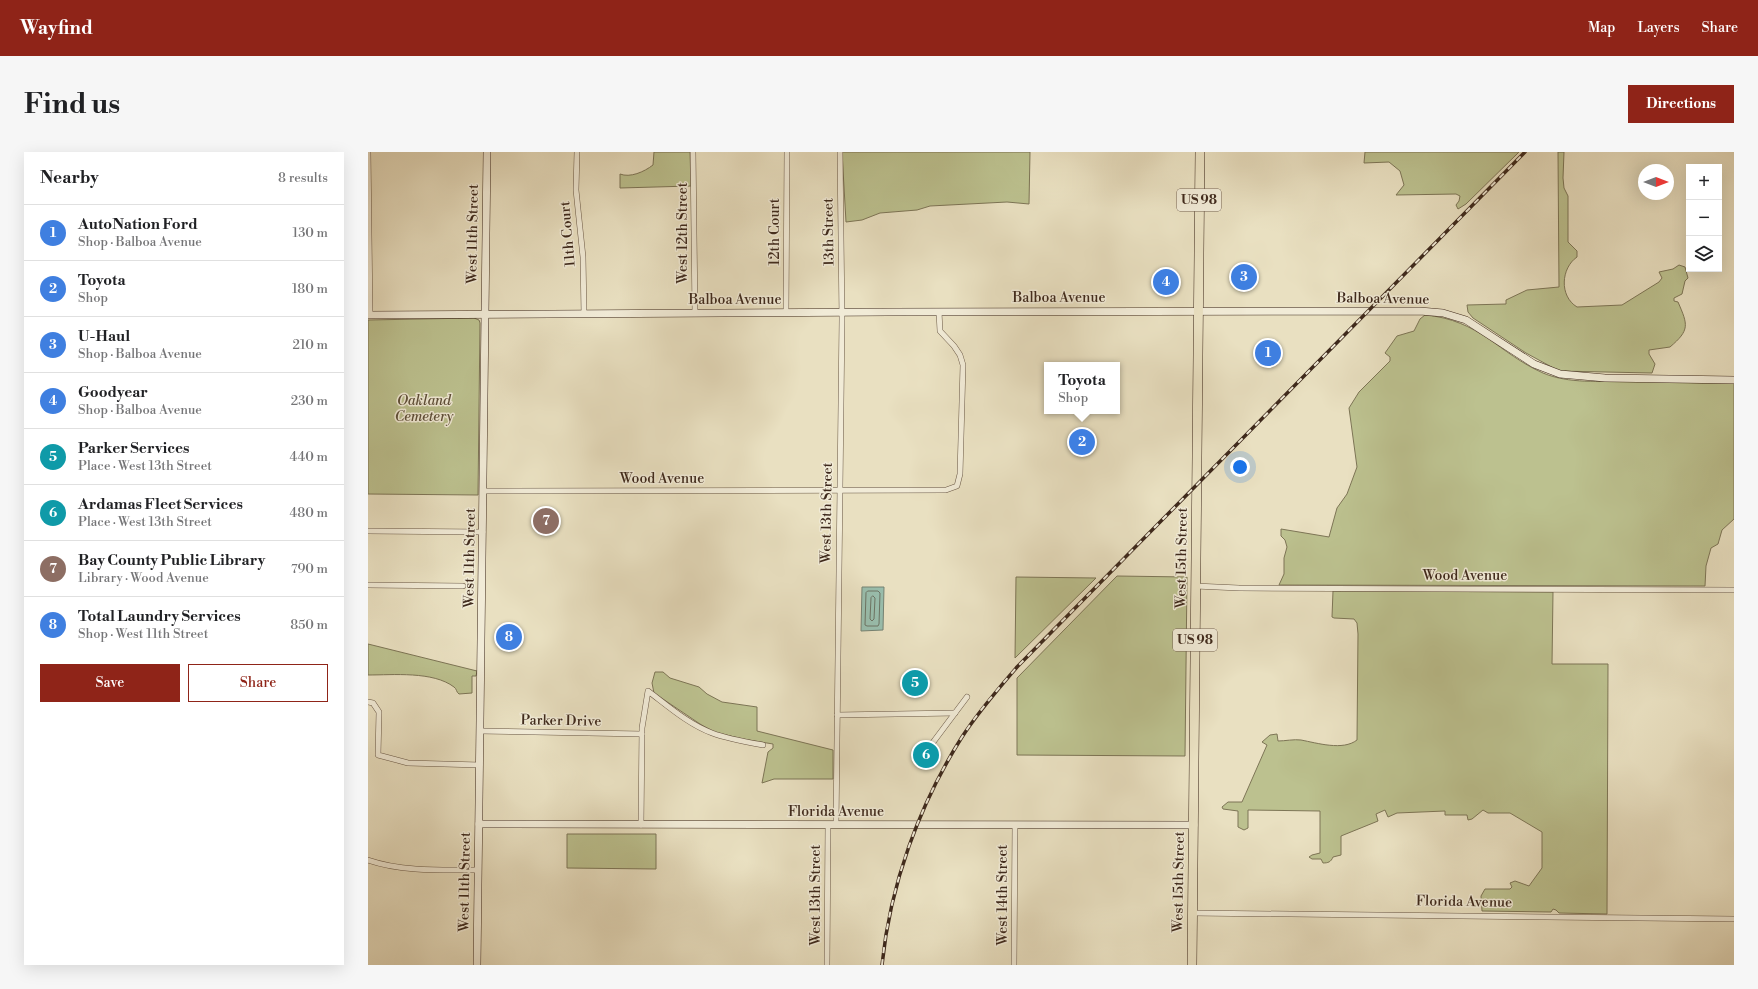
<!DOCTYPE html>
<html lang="en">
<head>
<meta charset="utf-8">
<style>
  :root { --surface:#fff; --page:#f6f6f6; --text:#202124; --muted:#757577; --line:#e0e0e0; --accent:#8f2418 }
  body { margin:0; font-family:"Libre Bodoni",serif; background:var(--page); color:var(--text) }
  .controls { position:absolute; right:12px; top:12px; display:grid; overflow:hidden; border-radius:0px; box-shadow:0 4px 16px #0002 }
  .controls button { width:36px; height:36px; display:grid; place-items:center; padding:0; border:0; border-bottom:1px solid var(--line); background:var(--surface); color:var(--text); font:20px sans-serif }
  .compass { position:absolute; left:1270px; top:12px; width:36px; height:36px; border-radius:50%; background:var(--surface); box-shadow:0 4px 16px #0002; rotate:90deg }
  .you { position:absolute; left:872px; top:315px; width:14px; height:14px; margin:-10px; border:3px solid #fff; border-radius:50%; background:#1a73e8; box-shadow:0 0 0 6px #1a73e833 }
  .badge { display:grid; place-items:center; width:26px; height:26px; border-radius:50%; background:var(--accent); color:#fff; font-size:13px; font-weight:700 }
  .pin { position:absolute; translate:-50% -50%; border:2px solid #fff; box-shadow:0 1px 4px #0006 }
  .popup { position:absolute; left:676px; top:210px; width:76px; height:52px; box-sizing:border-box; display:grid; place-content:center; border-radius:0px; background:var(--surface); filter:drop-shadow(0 1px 3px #0005); font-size:13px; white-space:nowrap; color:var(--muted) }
  .popup b { font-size:15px; color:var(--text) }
  .popup::after { content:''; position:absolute; left:50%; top:100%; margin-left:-8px; border:8px solid transparent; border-top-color:var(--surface) }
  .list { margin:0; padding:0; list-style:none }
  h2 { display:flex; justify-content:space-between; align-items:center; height:52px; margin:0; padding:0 16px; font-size:17px }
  h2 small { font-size:13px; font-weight:400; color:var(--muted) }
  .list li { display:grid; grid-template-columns:26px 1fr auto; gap:12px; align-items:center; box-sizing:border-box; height:56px; padding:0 16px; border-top:1px solid var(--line) }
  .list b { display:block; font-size:15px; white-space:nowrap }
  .list p { margin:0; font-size:13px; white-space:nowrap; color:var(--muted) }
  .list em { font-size:13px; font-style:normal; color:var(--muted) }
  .actions { display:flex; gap:8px; padding:12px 16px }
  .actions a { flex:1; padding:9px 0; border:1px solid var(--accent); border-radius:0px; text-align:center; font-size:14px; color:var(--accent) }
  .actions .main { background:var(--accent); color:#fff }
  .icon { flex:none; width:22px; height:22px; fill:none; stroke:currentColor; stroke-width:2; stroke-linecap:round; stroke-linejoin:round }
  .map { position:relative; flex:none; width:1366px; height:813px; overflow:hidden; border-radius:0px }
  header { display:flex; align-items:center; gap:24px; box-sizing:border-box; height:56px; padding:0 20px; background:var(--accent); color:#fff }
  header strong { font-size:19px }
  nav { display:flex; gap:22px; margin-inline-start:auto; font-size:14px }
  .intro { display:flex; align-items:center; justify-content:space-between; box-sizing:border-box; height:96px; padding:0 24px }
  h1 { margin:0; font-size:28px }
  .button { padding:10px 18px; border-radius:0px; background:var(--accent); color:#fff; font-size:14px; font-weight:700 }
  main { display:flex; gap:24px; padding:0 24px }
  aside { flex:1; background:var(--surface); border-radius:0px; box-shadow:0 4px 16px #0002 }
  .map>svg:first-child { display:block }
</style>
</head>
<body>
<header>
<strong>Wayfind</strong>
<nav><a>Map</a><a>Layers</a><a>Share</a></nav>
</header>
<div class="intro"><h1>Find us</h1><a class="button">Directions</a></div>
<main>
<aside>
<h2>Nearby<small>8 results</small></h2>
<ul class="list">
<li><span class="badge" style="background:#3f7fe0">1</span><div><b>AutoNation Ford</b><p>Shop · Balboa Avenue</p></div><em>130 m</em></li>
<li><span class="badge" style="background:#3f7fe0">2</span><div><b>Toyota</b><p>Shop</p></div><em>180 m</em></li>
<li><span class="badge" style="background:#3f7fe0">3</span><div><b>U-Haul</b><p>Shop · Balboa Avenue</p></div><em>210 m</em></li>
<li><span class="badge" style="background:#3f7fe0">4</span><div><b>Goodyear</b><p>Shop · Balboa Avenue</p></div><em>230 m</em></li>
<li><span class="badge" style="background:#0f9aa8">5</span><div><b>Parker Services</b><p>Place · West 13th Street</p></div><em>440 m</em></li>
<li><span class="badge" style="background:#0f9aa8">6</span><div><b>Ardamas Fleet Services</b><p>Place · West 13th Street</p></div><em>480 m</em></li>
<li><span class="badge" style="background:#8d6e63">7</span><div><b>Bay County Public Library</b><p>Library · Wood Avenue</p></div><em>790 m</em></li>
<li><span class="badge" style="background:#3f7fe0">8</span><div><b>Total Laundry Services</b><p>Shop · West 11th Street</p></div><em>850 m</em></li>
</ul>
<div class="actions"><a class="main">Save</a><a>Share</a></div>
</aside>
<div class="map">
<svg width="1366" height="813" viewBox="0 0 1366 813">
  <rect width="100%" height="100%" fill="#e9e0c1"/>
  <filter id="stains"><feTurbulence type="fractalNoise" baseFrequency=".005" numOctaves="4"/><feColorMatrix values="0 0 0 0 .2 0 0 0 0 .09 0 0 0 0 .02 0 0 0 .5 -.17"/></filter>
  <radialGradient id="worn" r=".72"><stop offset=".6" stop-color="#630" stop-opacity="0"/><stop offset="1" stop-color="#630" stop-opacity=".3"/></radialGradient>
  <!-- green -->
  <g fill="#bcc18f" stroke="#7d7556">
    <path d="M286,0H322L323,34L252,36V22C262,26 276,20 285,13Z"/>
    <polygon points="474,0 662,0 661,52 639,50 562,54 549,58 512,61 494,68 478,70"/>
    <polygon points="997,0 1151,0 1098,52 1090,57 1088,53 1091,49 1092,44 1088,42 1028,43 1036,33 1032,19 1021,10 996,11"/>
    <path d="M1190,0H1196L1195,26L1196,36L1200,44V90L1209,99V105C1193,116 1191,144 1209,155L1254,153L1291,130L1294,126L1291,120L1305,117L1311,113L1317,115L1320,126L1317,129L1314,142L1306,146V149L1310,150C1320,173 1322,178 1302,195L1281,198V202L1287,212L1284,221L1191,219L1158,201L1105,166L1100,160L1099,153L1138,152V148L1159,138L1191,135Z"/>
    <path d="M1057,163C1112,168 1130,201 1175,221C1201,232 1232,229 1260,229C1295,230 1331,231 1366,231V367L1354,378L1350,392L1343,396L1338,414L1337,434L911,433L916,422V406L919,395L917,388L913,384V377L961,385L969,356L979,342L989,315L981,256L991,240L1022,209V205L1017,201L1029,184L1046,179L1052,167Z"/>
    <polygon points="106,166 111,168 112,171 110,343 0,342 0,168"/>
    <polygon points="749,424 819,425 817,604 649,603 649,526"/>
    <polygon points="648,425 728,426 647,506"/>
    <path d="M965,439L1185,440L1184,512H1240L1239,762L1191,761L1188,758L1185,757L1183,760L1114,759L1113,744L1117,737H1142L1144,735L1142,731L1147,729L1161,734L1174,716V680L1142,661H1120L1115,658L1104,667L1100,668L1099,663H1077V659L1029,661L1020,665L1017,658L1008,662L1010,669L973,684V703L965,705C963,710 960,711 955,711L953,707H944L941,705L944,703L952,701V659L880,658V676L876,678L870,675V659L855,657L854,655L860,650H874L899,593L894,590L902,583L909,582L910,589C917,589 926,587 933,588C949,591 975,599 989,588L990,482L989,471L986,467L966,466L964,465Z"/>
    <path d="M0,492L109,519L108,524H104V541L91,542C88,540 89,537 86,535C65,519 25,523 0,523Z"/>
    <polygon points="287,520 295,520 302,526 331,535 339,542 354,550 389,555 389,579 465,598 465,627 406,627 394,631 400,600 405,596 405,592 375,587 346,580 332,572 286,541 284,531"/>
    <polygon points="199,682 288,682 288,717 199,716"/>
  </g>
  <!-- water -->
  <polygon fill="#99bead" stroke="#758273" points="494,435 516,435 515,478 493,479"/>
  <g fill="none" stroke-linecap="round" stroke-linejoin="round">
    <!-- shore -->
    <g stroke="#6c7464" stroke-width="1">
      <polygon points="500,439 510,439 512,441 511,472 510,474 499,474 497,473 498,441"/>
      <polygon points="505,444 507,446 506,467 504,469 502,467 503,446"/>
    </g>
    <!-- street casing -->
    <g stroke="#695745" stroke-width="6">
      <g id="street">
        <polyline points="0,0 2,163"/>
        <polyline points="209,0 208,38 215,105 216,162"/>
        <polyline points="325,0 327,161"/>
        <polyline points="418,161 419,0"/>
        <polyline points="115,339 578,338 589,334 592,322 595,213 592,203 586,194 572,179 571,160"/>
        <polyline points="0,379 115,380"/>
        <polyline points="0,433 95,434"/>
        <polyline points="827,434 871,436 1366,438"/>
        <polyline points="0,550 5,551 11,560 10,603 40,611 112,613"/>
        <polyline points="469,563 587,561"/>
        <polyline points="112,579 274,582"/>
        <polyline points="563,593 599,545"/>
        <path d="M273,673L274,576L280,539C300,554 320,572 344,581C360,587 378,590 395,593"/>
        <polyline points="468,673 474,167 472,0"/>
        <path d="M0,708C35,720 74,718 110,718"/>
        <polyline points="825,761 1366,767"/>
        <polyline points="459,813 460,673"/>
        <polyline points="646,813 647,673"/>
      </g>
    </g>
    <!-- secondary casing -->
    <g stroke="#3e291c" stroke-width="8">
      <g id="secondary">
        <polyline points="0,163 520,160 1052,159 1075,161 1098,168 1166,212 1192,222 1237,226 1366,228"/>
        <polyline points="111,672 826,673"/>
        <polyline points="109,813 119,0"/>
      </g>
    </g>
    <!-- highway casing -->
    <g stroke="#3e291c" stroke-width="10">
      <polyline id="highway" points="824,813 832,0"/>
    </g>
    <!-- street -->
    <use href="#street" stroke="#f1ebd7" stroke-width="5"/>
    <!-- secondary -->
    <use href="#secondary" stroke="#f1ebd7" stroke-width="7"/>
    <!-- highway -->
    <use href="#highway" stroke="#e9e0c1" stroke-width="9"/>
    <!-- rail casing -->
    <g stroke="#3e291c" stroke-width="3.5">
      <path id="rail" d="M514,813C522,733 551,653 594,585C610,560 630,537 649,515L1157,0"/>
    </g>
    <!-- rail -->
    <use href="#rail" stroke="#f1ebd7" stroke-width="2" stroke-dasharray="6" stroke-linecap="butt"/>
  </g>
  <g text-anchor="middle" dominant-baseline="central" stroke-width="3" stroke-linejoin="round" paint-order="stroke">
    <!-- shield labels -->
    <g fill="#f1ebd7" stroke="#746354" stroke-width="1">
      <rect x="809" y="37" width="44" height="22" rx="3"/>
      <rect x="805" y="477" width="44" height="22" rx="3"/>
    </g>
    <g font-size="13" font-weight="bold" fill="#3e291c">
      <text x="831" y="48">US 98</text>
      <text x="827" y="488">US 98</text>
    </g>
    <!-- street labels -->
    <g font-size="14" fill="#3e291c" stroke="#f1ebd7">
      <text transform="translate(407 80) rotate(-90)">12th Court</text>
      <text transform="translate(461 80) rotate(-91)">13th Street</text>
      <text transform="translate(315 81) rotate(-90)">West 12th Street</text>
      <text transform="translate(105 82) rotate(-89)">West 11th Street</text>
      <text transform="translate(200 82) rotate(-95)">11th Court</text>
      <text x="691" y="146">Balboa Avenue</text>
      <text transform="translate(1015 147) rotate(1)">Balboa Avenue</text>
      <text x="367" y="148">Balboa Avenue</text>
      <text x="294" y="327">Wood Avenue</text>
      <text transform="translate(459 361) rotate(-89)">West 13th Street</text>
      <text transform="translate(102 406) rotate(-89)">West 11th Street</text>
      <text transform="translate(814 406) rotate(-89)">West 15th Street</text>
      <text x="1097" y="424">Wood Avenue</text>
      <text transform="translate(193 569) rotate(1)">Parker Drive</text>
      <text x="468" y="660">Florida Avenue</text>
      <text transform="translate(97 730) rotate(-89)">West 11th Street</text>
      <text transform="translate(811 730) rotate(-89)">West 15th Street</text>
      <text transform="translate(448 743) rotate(-90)">West 13th Street</text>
      <text transform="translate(635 743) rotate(-90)">West 14th Street</text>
      <text transform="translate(1096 750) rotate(1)">Florida Avenue</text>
    </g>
    <!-- park labels -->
    <g font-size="14" font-style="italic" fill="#5e4f39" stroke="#f1ebd7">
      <text x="56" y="249">Oakland<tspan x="56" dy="16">Cemetery</tspan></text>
    </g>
  </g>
  <rect width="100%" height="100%" filter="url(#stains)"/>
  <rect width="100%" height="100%" fill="url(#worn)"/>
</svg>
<div class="controls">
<button>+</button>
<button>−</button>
<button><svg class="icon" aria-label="layers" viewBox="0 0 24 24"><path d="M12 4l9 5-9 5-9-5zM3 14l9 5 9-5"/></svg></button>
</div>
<svg class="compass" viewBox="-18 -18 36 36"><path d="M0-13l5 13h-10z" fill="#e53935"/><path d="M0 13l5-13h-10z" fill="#757577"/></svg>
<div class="you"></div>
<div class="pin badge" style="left:900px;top:201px;background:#3f7fe0">1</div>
<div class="pin badge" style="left:714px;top:290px;background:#3f7fe0">2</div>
<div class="popup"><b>Toyota</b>Shop</div>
<div class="pin badge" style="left:876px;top:125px;background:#3f7fe0">3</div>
<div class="pin badge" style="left:798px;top:130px;background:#3f7fe0">4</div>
<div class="pin badge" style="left:547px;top:531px;background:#0f9aa8">5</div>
<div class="pin badge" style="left:558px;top:603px;background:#0f9aa8">6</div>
<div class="pin badge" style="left:178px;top:369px;background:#8d6e63">7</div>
<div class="pin badge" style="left:141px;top:485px;background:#3f7fe0">8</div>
</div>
</main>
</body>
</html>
